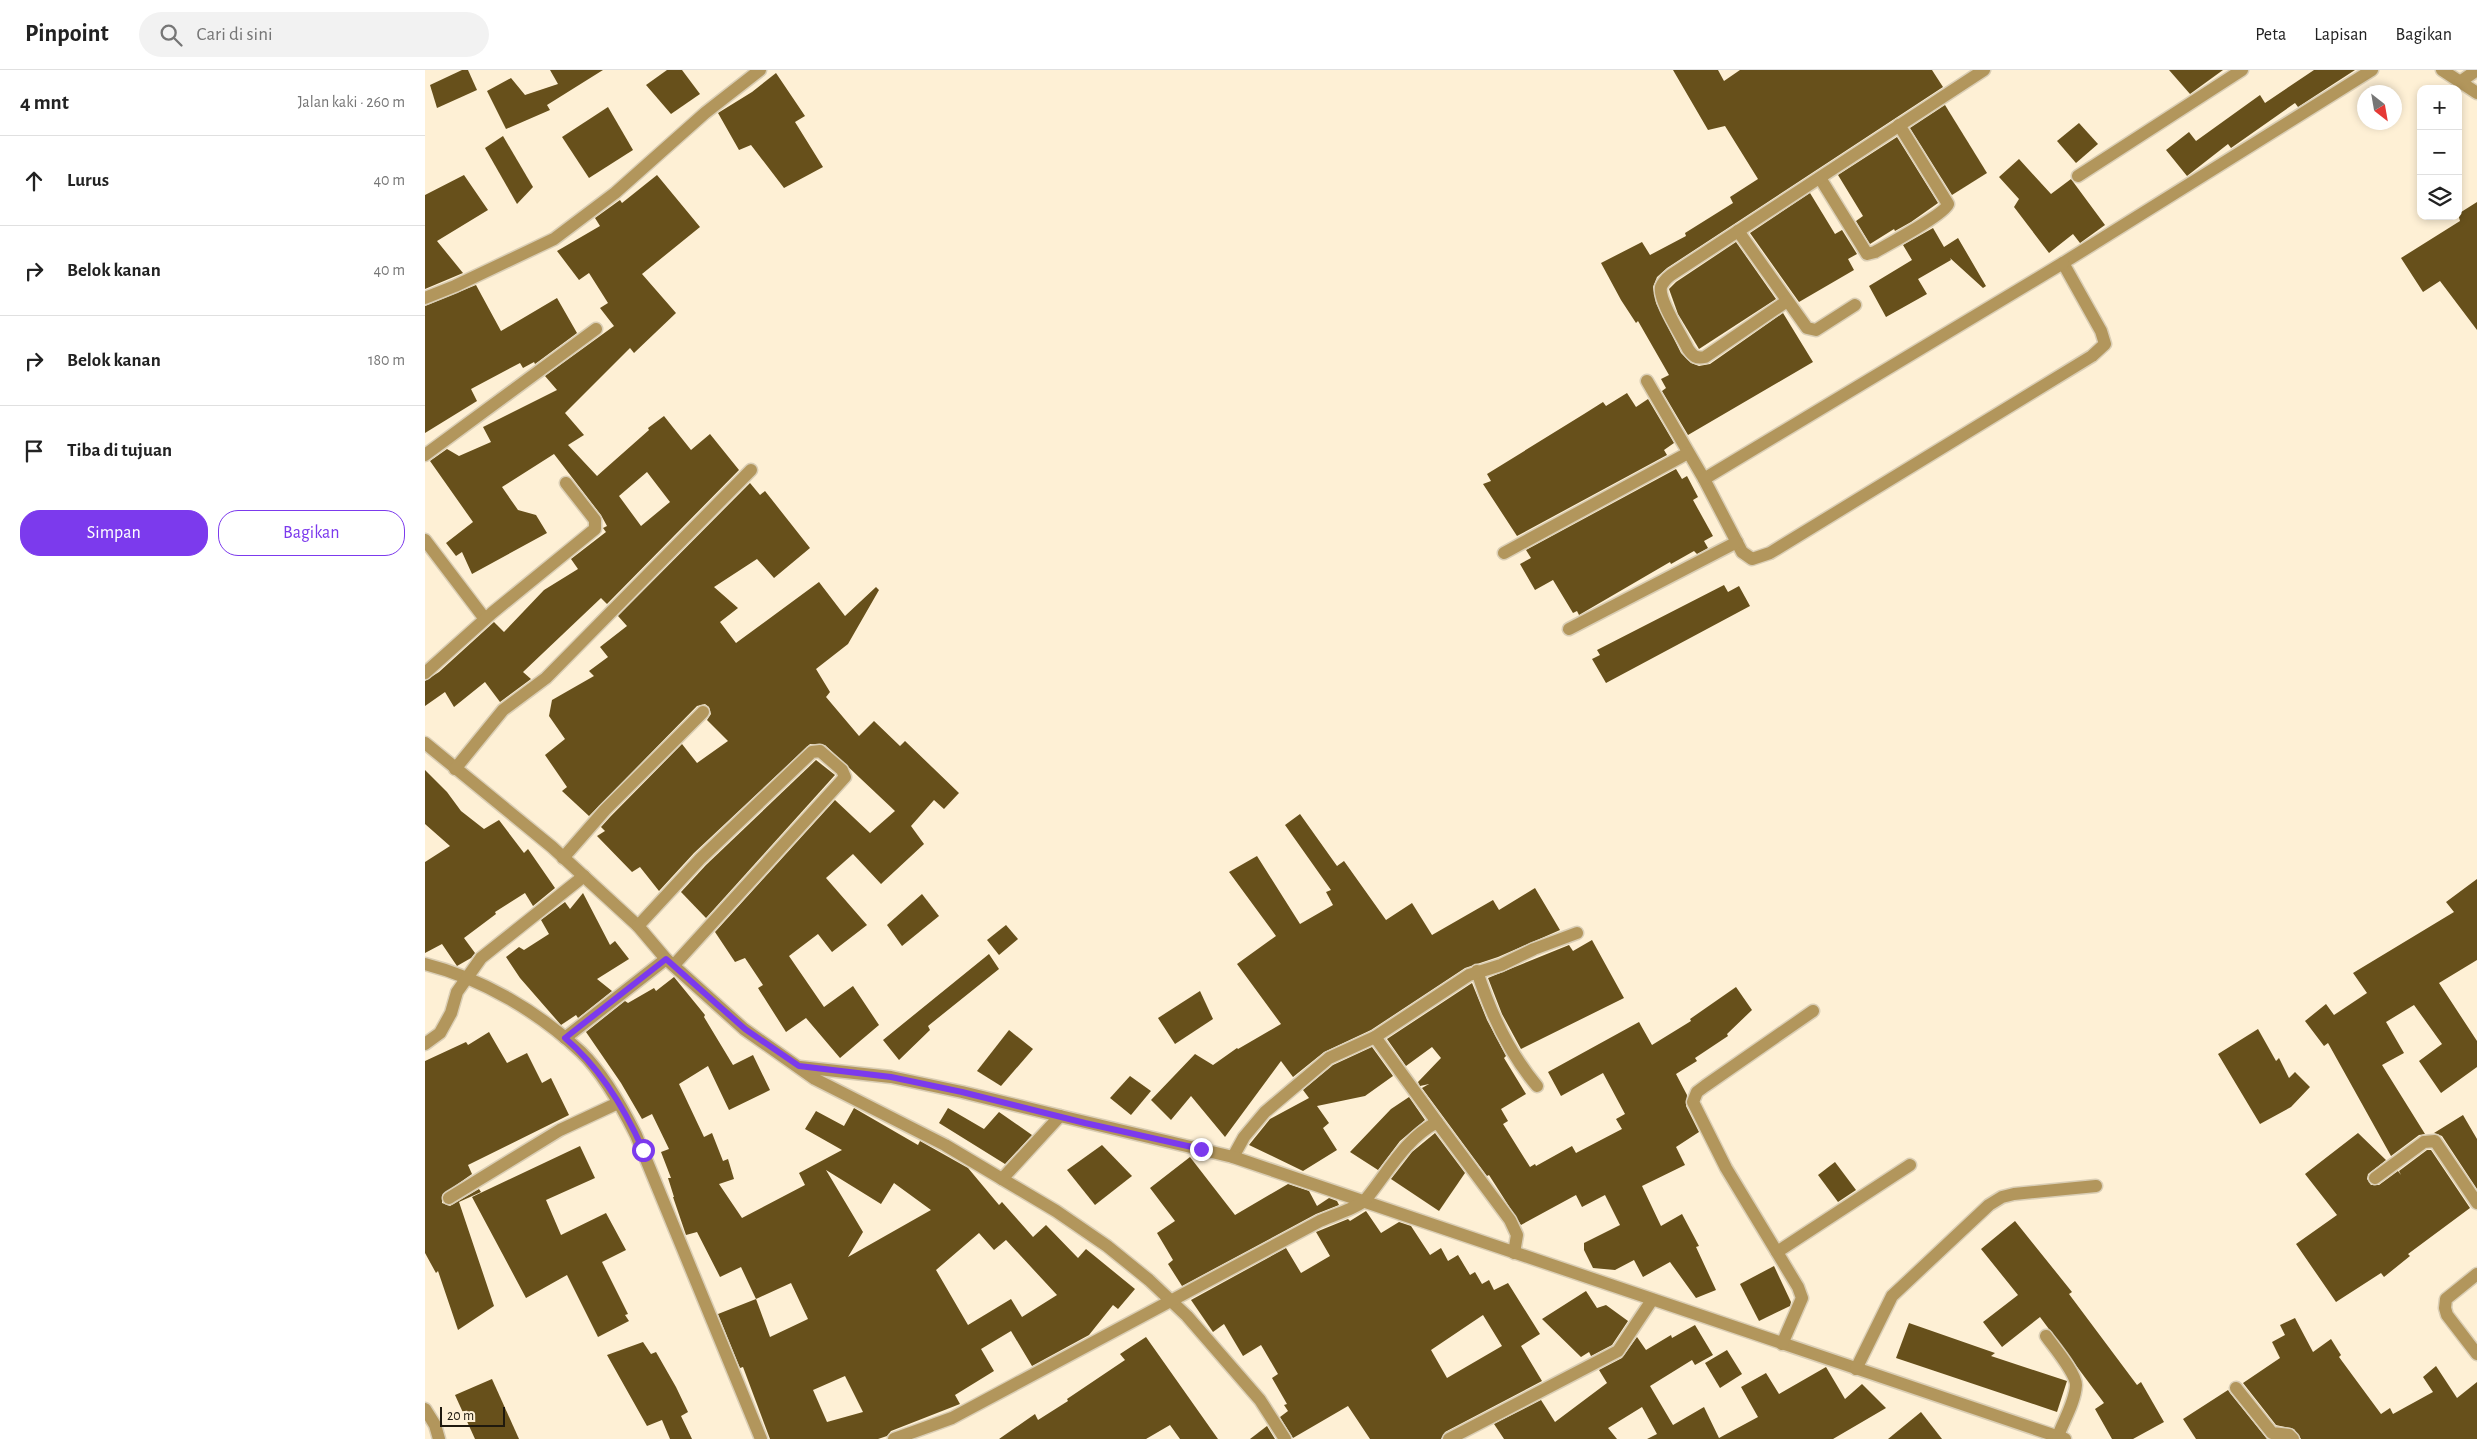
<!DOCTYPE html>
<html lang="id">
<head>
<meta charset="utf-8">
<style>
  :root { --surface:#fff; --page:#f2f2f2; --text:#222; --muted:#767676; --line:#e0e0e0; --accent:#7c3aed }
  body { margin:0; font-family:"Alegreya Sans",sans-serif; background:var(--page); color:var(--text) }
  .controls { position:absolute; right:15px; top:15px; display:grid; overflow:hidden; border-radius:10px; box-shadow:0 2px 8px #0003 }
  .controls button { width:45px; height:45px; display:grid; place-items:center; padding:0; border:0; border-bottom:1px solid var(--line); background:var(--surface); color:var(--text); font:25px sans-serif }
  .compass { position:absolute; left:1932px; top:15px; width:45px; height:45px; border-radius:50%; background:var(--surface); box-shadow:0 2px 8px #0003; rotate:149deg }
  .scale { position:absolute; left:15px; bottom:12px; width:65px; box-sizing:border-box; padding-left:5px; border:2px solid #1f190d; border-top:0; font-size:14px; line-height:18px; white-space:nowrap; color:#1f190d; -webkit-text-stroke:4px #fef0d5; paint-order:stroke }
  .stop { position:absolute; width:15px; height:15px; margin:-11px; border:4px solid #7c3aed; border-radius:50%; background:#fff }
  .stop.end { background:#7c3aed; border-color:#fff; box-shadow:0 1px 5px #0008 }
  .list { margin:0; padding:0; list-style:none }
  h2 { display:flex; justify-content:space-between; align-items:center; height:65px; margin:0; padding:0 20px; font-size:21px }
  h2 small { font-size:16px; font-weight:400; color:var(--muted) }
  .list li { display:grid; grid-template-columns:32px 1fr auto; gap:15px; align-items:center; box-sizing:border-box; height:90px; padding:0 20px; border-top:1px solid var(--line) }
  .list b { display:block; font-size:19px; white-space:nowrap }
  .list em { font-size:16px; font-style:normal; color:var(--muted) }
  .actions { display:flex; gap:10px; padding:15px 20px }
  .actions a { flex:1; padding:11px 0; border:1px solid var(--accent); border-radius:20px; text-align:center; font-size:18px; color:var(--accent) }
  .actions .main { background:var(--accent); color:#fff }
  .icon { flex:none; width:28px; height:28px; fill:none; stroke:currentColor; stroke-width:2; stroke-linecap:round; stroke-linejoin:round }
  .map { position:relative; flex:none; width:2052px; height:1369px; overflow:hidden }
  header { display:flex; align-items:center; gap:30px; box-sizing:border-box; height:70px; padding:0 25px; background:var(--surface); border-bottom:1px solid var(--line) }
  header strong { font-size:24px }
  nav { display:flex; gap:28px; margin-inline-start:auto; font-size:18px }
  .search { width:350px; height:45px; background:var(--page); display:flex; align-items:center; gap:12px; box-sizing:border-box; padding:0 18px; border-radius:28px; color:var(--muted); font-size:19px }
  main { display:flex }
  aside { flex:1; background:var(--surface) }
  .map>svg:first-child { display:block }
</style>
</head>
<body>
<header>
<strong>Pinpoint</strong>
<div class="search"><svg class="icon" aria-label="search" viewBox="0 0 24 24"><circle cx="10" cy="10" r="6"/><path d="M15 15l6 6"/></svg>Cari di sini</div>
<nav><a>Peta</a><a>Lapisan</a><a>Bagikan</a></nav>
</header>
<main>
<aside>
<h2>4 mnt<small>Jalan kaki · 260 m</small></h2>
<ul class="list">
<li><svg class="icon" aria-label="ahead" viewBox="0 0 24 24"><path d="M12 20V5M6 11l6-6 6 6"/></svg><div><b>Lurus</b></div><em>40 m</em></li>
<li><svg class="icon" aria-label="right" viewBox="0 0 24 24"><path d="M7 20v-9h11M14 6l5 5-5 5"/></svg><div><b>Belok kanan</b></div><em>40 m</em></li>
<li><svg class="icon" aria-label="right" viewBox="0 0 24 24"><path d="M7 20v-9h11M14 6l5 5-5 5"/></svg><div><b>Belok kanan</b></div><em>180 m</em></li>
<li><svg class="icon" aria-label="arrive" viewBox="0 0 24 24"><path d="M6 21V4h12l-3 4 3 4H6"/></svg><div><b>Tiba di tujuan</b></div></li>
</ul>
<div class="actions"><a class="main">Simpan</a><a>Bagikan</a></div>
</aside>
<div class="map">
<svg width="2052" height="1369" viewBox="0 0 2052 1369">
  <rect width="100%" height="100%" fill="#fef0d5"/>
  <!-- building -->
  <g fill="#67501b" fill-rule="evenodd">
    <polygon points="37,0 43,0 52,20 12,38 5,15"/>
    <polygon points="125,0 178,0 122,35 125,40 81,59 62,21 86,8 100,25 133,14"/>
    <polygon points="242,0 257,0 275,24 246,44 221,15"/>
    <polygon points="1248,0 1293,0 1299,11 1315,0 1507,0 1518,17 1242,198 1232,207 1228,217 1231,233 1256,283 1266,293 1274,296 1285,294 1358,243 1388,292 1263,365 1237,321 1241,318 1236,309 1244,305 1213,251 1211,253 1196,230 1176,193 1217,172 1225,185 1261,166 1260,163 1308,133 1305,127 1333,109 1300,56 1283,60"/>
    <polygon points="1744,0 1798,0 1765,24"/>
    <polygon points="1889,0 1930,0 1873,37 1870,33 1806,78 1803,74 1762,106 1741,80 1764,62 1771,71 1835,25 1840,33"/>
    <polygon points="351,3 380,46 370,52 398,97 359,118 326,75 314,80 293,43 327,22"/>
    <polygon points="1520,35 1562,103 1527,125 1485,58"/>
    <polygon points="183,37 208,80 164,108 137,67"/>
    <polygon points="1654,53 1673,74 1651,93 1632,71"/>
    <polygon points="78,66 108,117 92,134 60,78"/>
    <polygon points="1472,67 1513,133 1486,152 1470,161 1469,159 1445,174 1431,151 1438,146 1413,105"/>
    <polygon points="1594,89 1626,124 1646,109 1680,155 1655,173 1648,164 1624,183 1589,137 1594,129 1574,107"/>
    <polygon points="39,105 63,140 12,171 38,203 0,219 0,125"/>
    <path d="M232,105L275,157L217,204L251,243L209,283L205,278L140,343L159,365L143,375L172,406L224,360L223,358L239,346L266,380L285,364L314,400L182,534L176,528L98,602L106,609L75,632L60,612L29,637L20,622L0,636V611L14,602L69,552L79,562L119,520L153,499L146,489L181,462L178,458L182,456L176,445L129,384L77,417L93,440L111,445L122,463L47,504L37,482L31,486L21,473L48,452L5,391L22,379L34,386L66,372L58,357L132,320L120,306L189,256L175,238L183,233L164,203L154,210L132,181L175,156L170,148L195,130L197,133ZM222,402L245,432L216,456L194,426Z"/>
    <polygon points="1385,123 1410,164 1417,160 1432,184 1423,189 1429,200 1374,232 1325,163"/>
    <polygon points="2052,132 2052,260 2015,211 1998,222 1976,188 2035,151 2033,144"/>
    <polygon points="1508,158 1519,177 1533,168 1561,216 1558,218 1525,188 1526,190 1493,209 1502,224 1461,247 1444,216 1487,190 1478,175"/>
    <polygon points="1311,172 1351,229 1274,279 1253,244 1244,219 1251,212"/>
    <polygon points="51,215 76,261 132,228 152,263 110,294 109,292 98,298 95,293 46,319 52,331 0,363 0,236"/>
    <polygon points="1202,323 1211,337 1223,329 1249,373 1239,380 1242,385 1092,466 1058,414 1066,411 1062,404 1159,344 1178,332 1181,336"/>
    <polygon points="1251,399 1257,409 1262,406 1273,427 1268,430 1288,466 1279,471 1283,478 1272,484 1269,481 1246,494 1245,492 1154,545 1152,541 1148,543 1128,510 1110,520 1095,494 1106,488 1101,480"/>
    <polygon points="325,413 335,425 340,421 385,478 349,508 332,489 289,517 313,538 295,552 311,573 394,512 420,546 451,517 454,520 423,574 391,599 405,622 401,627 434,666 449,651 475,676 480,671 534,723 519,739 509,730 486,756 499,774 456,814 428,784 401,808 442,855 407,882 393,864 364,886 399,937 428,916 454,955 415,988 381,948 361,962 333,918 338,915 320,888 310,892 290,862 410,730 445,763 470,741 400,675 385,674 269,783 234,821 215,797 207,802 172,766 180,761 176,757 186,746 257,674 272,693 303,671 282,650 286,644 284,637 280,634 272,636 164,746 137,721 142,717 120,685 140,669 124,646 127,630 169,606 164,601 183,587 175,577 202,556 193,546"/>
    <polygon points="1299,515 1303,522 1314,516 1325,536 1181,613 1167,589 1175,585 1172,580"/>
    <polygon points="391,690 410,705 281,848 256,822 281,795"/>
    <polygon points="0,700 22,722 36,741 59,759 74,750 99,783 103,779 130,818 108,836 100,823 70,842 71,844 39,868 50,883 46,888 32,896 17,874 0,883 0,792 25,776 0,754"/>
    <polygon points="875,744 912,796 919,791 961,850 987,833 1007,865 1068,830 1074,840 1110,818 1135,860 1073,887 1040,898 946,960 899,982 868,1007 856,991 800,1067 766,1026 746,1050 726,1030 770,984 788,995 812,978 813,979 856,954 812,894 851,866 804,802 832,786 875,854 908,835 901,822 906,820 860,755"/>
    <polygon points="2052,809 2052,890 2014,913 2052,971 2052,997 2016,1023 1994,991 2017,974 1989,935 1961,952 1979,983 1957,995 2000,1064 1994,1065 1966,1086 1903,973 1899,976 1880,951 1901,934 1909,945 1942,923 1928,903 2029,842 2021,832"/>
    <polygon points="158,823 185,875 190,871 204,889 172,909 187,921 153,948 151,945 136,955 95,908 81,887 94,877 99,880 124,864 116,850 140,832 145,839"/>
    <polygon points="497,824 514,846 477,876 462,855"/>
    <polygon points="581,855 593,869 574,885 562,870"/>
    <polygon points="1167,870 1199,928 1096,979 1077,944 1063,908 1144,875 1148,881"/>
    <polygon points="564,884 574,899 503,956 505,960 474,990 458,970"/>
    <path d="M249,907L280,945L279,947L308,995L328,985L345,1020L304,1040L283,996L254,1014L279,1067L287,1063L298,1091L303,1089L309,1109L294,1114L317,1148L380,1115L374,1103L417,1080L380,1059L391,1041L419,1056L429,1038L493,1075L495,1071L543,1098L574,1135L577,1132L608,1167L621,1155L653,1188L661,1179L710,1219L693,1239L688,1235L664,1265L607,1296L586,1261L556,1279L569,1301L530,1325L535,1334L466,1361L462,1366L453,1369H345L318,1297L315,1298L293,1244L331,1229L316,1197L295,1207L272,1162L261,1165L248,1127H249L243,1108H246L236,1082L244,1079L227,1044L217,1049L196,1013L161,962L200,931L203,933L229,918L231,921ZM401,1100L456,1134L469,1113L506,1140L423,1187L438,1162ZM554,1163L569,1180L581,1170L632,1225L597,1247L586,1229L543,1255L511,1200ZM366,1213L383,1249L345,1267L331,1229ZM420,1306L438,1342L402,1352L388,1320Z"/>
    <polygon points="1047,913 1062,950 1081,986 1079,988 1101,1024 1076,1039 1083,1051 1078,1054 1105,1097 1110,1094 1111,1096 1147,1076 1151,1083 1197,1059 1191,1049 1200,1044 1178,1003 1136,1026 1123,1002 1214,952 1227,975 1266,951 1265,949 1311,917 1327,940 1302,964 1303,966 1270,988 1272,991 1251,1004 1262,1025 1261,1036 1274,1062 1251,1077 1260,1095 1217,1116 1236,1156 1257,1144 1274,1176 1271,1177 1291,1220 1271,1228 1245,1192 1218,1207 1209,1190 1190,1200 1168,1198 1159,1180 1159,1173 1195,1155 1180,1125 1157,1137 1151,1125 1096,1155 1064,1105 1062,1106 997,1018 1004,1014 995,1016 993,1012 1016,988 1007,977 981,996 962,969"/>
    <polygon points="775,921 788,949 750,974 733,948"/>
    <polygon points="1833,959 1851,991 1854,988 1864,1008 1870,1002 1885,1017 1866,1037 1835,1054 1793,984"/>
    <polygon points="584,960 608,979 576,1016 552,1001"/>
    <polygon points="64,962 82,993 102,983 117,1013 126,1008 144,1045 43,1095 47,1104 17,1125 17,1133 25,1136 54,1119 56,1122 34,1132 69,1236 33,1260 13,1201 11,1203 0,1183 0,991 41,972 43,975"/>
    <polygon points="947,977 968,1006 940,1026 892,1036 904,1053 898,1058 912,1080 878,1101 824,1075 845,1049 884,1028 878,1020 908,995"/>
    <polygon points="705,1006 726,1021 706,1045 685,1028"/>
    <polygon points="984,1027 1000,1050 975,1071 953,1100 925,1082 966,1039"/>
    <polygon points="523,1038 559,1059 574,1042 607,1065 580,1094 514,1053"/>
    <polygon points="2038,1045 2052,1069 2052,1119 2017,1066 2009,1063"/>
    <polygon points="1010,1063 1040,1103 1014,1141 966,1109 987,1082"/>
    <polygon points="1933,1063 1961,1090 1943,1104 1942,1109 1946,1115 1954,1115 1973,1101 1976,1105 1974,1101 2002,1080 2006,1080 2045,1138 1983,1184 1985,1186 1959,1207 1956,1203 1911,1232 1871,1174 1912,1145 1880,1104"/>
    <polygon points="677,1075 707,1106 670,1135 642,1100"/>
    <polygon points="155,1076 170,1108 121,1130 136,1165 181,1143 201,1180 177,1192 203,1244 200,1245 204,1251 173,1267 142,1205 101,1228 47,1127"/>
    <polygon points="765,1087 810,1145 863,1114 884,1121 892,1136 904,1128 912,1131 914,1135 891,1144 757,1216 743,1194 748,1190 732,1163 750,1151 725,1118"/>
    <polygon points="1410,1092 1431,1120 1413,1132 1393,1105"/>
    <path d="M941,1141L956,1163L974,1152L986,1156L1005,1185L1016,1178L1023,1191L1033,1185L1045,1205L1050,1202L1057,1214L1064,1210L1069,1220L1083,1213L1115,1264L1096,1276L1117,1311L1020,1362L1016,1369H945L923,1336L868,1368L855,1347L863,1341L859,1335L862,1334L847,1308L853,1304L836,1275L818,1286L799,1254L788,1262L766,1230L861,1178L876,1203L905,1186L891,1162L923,1149L925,1151ZM1058,1245L1077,1276L1022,1308L1006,1280Z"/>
    <polygon points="1590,1151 1647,1222 1644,1224 1712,1315 1716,1312 1739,1352 1708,1369 1687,1369 1670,1339 1679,1333 1615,1247 1577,1277 1558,1252 1593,1225 1556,1179"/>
    <polygon points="1349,1196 1366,1232 1365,1236 1334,1251 1315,1214"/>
    <polygon points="1161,1221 1172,1238 1181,1235 1203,1251 1187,1275 1166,1286 1164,1282 1156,1287 1117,1249"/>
    <polygon points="1870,1248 1888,1282 1906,1269 1916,1285 1914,1287 1956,1344 1965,1338 1968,1344 2008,1322 1998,1307 2011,1296 2032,1328 2052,1312 2052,1369 1876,1369 1869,1359 1851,1355 1818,1313 1855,1288 1847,1272 1860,1265 1855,1255"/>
    <polygon points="1484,1253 1570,1283 1566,1286 1642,1311 1632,1342 1471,1288"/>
    <polygon points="1270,1255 1288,1285 1270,1295 1267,1290 1225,1316 1248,1355 1279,1337 1294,1368 1333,1347 1316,1317 1341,1303 1354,1324 1401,1297 1420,1329 1437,1314 1461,1338 1408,1369 1222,1369 1232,1364 1217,1337 1183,1358 1192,1369 1079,1369 1069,1354 1116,1330 1130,1352 1182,1313 1174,1300 1197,1288 1212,1267 1221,1280 1246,1265 1247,1268"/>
    <polygon points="721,1267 793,1369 755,1369 745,1355 721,1369 574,1369 610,1344 613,1350 643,1331 642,1329 700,1290 695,1284"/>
    <polygon points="218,1272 226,1284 231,1282 251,1317 263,1342 256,1346 267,1369 245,1369 237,1350 222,1356 182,1285"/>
    <polygon points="1302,1280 1317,1304 1295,1318 1280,1293"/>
    <polygon points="67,1309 94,1369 50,1369 30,1325"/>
    <polygon points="1803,1320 1805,1323 1842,1369 1771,1369 1758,1349"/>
    <polygon points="1496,1342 1517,1369 1463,1369"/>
    <polygon points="842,1356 850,1369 825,1369"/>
  </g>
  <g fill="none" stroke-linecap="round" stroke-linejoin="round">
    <!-- minor casing -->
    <g stroke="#daceb5" stroke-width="15">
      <g id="minor">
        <polyline points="2017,0 2052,23"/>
        <polyline points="2035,12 2052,0"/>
        <polyline points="1653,106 1817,0"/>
        <path d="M1395,108L1442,184L1450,182C1462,175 1520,144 1523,134L1474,55"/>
        <polyline points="1313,161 1382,258 1391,260 1430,235"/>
        <polyline points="0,228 30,216 129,169 190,123 280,43 335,0"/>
        <path d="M1362,231L1280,287C1271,289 1268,286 1263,279C1257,266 1233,230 1236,217C1238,212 1242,208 1246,205L1559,0"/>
        <polyline points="1222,311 1279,409 1317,482 1327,489 1345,483 1667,286 1680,274 1676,261 1638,193 1947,0"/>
        <polyline points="0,385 171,259"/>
        <polyline points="1279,409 1638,193"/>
        <polyline points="0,470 60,549"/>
        <polyline points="1079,483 1263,383"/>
        <polyline points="1144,559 1312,472"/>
        <polyline points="0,603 67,543 170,459 170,450 141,413"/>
        <polyline points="0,673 127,777 213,856 241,889 319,959 390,1009 520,1075 631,1141 682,1176 724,1210 762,1246 835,1330 860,1369"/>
        <polyline points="30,699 78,640 121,608 326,400"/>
        <polyline points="138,788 180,740 278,642"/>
        <polyline points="213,856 275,789 387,682 395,681 417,700 420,707 249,895"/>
        <path d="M0,894C56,908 114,942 156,982C179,1004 197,1037 211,1065L336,1369"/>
        <path d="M1052,901C1065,942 1085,984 1112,1016"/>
        <polyline points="950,967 1012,1052"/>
        <polyline points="140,968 241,889"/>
        <polyline points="0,974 15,963 26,943 32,922 56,888 159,806"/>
        <polyline points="375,997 466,1007 537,1022 635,1046"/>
        <polyline points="808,1087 819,1067 840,1042 904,988 950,967 1044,905 1076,895 1109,879 1152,863"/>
        <polyline points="1950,1108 1999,1072 2010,1071 2052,1133"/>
        <polyline points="577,1109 635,1046 808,1087 1640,1369"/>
        <polyline points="24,1128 135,1060 193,1033"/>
        <polyline points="1352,1182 1485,1095"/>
        <polyline points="2052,1204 2021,1229 2020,1238 2022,1245 2052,1284"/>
        <path d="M1621,1266C1628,1276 1651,1303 1651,1315C1650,1332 1639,1350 1633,1366"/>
        <polyline points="1357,1274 1377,1228 1373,1217 1301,1098 1268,1032 1272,1022 1280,1016 1388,941"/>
        <polyline points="1431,1299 1467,1226 1564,1135 1577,1127 1589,1124 1671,1116"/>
        <polyline points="1811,1318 1847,1363 1864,1365 1868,1369"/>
        <polyline points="0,1339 10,1355 14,1369"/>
        <path d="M469,1369L527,1348L895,1151C906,1146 935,1137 941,1129C964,1101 979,1070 1012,1052L1085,1150L1092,1165L1089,1183"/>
        <polyline points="1024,1369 1193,1281 1227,1230"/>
      </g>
    </g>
    <!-- minor -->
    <use href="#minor" stroke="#b2965c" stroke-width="12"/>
  </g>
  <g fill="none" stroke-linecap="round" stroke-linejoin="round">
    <!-- route -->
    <path stroke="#7c3aed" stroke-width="6" d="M218,1080C200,1039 175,998 140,968L241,889L320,959L374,996L466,1007L537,1022L660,1053L776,1079"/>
  </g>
</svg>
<div class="controls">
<button>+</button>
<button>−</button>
<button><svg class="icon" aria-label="layers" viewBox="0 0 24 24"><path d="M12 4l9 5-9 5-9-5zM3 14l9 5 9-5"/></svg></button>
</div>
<svg class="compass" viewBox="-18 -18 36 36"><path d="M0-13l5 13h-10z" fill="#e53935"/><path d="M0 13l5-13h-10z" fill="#767676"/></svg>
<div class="scale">20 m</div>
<div class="stop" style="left:218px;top:1080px"></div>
<div class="stop end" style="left:776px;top:1079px"></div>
</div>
</main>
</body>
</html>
